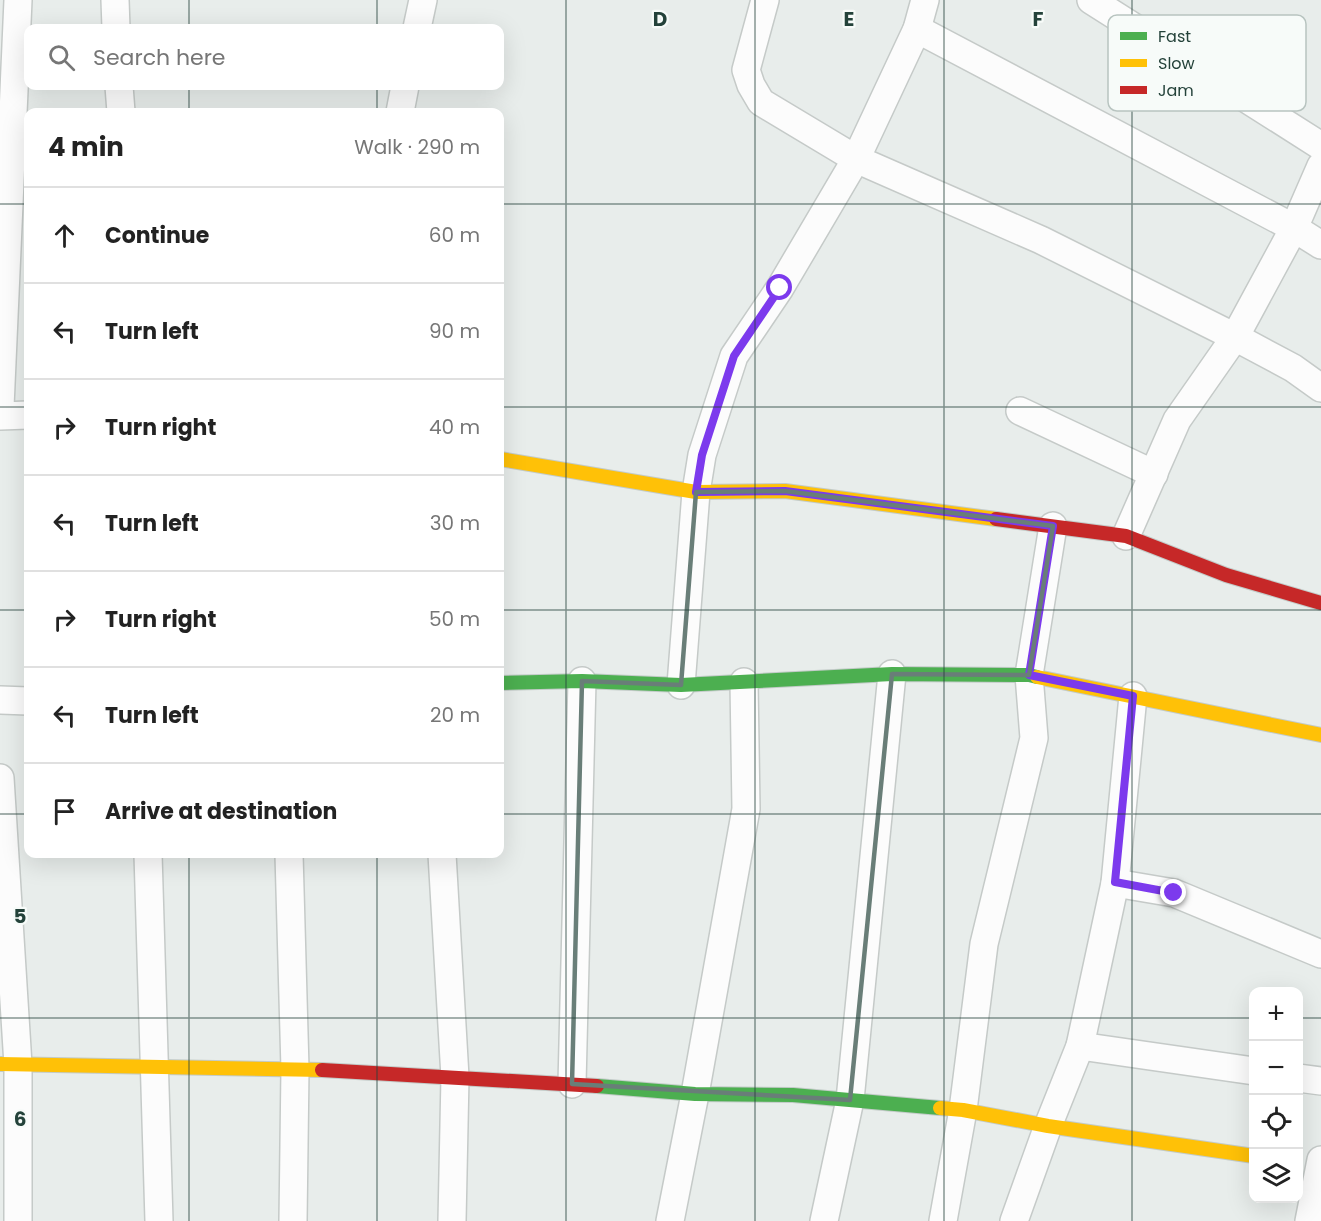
<!DOCTYPE html>
<html lang="en">
<head>
<meta charset="utf-8">
<style>
  :root { --surface:#fff; --page:#f2f2f2; --text:#222; --muted:#767676; --line:#e0e0e0 }
  body { margin:0; font-family:Poppins,sans-serif; background:var(--page); color:var(--text) }
  .controls { position:absolute; right:18px; bottom:18px; display:grid; overflow:hidden; border-radius:12px; box-shadow:0 6px 24px #0002 }
  .controls button { width:54px; height:54px; display:grid; place-items:center; padding:0; border:0; border-bottom:2px solid var(--line); background:var(--surface); color:var(--text); font:30px sans-serif }
  .stop { position:absolute; width:18px; height:18px; margin:-14px; border:4px solid #7c3aed; border-radius:50%; background:#fff }
  .stop.end { background:#7c3aed; border-color:#fff; box-shadow:0 2px 6px #0008 }
  .list { margin:0; padding:0; list-style:none }
  h2 { display:flex; justify-content:space-between; align-items:center; height:78px; margin:0; padding:0 24px; font-size:26px }
  h2 small { font-size:20px; font-weight:400; color:var(--muted) }
  .list li { display:grid; grid-template-columns:39px 1fr auto; gap:18px; align-items:center; box-sizing:border-box; height:96px; padding:0 24px; border-top:2px solid var(--line) }
  .list b { display:block; font-size:22px; white-space:nowrap }
  .list em { font-size:20px; font-style:normal; color:var(--muted) }
  .icon { flex:none; width:33px; height:33px; fill:none; stroke:currentColor; stroke-width:2; stroke-linecap:round; stroke-linejoin:round }
  .map { position:relative; flex:none; width:1321px; height:1221px; overflow:hidden }
  .search { position:absolute; background:var(--surface); box-shadow:0 6px 24px #0002; left:24px; top:24px; width:480px; height:66px; display:flex; align-items:center; gap:15px; box-sizing:border-box; padding:0 21px; border-radius:12px; color:var(--muted); font-size:22px }
  .panel { position:absolute; background:var(--surface); box-shadow:0 6px 24px #0002; left:24px; top:108px; width:480px; height:750px; border-radius:12px }
  .map>svg:first-child { display:block }
</style>
</head>
<body>
<div class="map">
<svg width="1321" height="1221" viewBox="0 0 1321 1221">
  <rect width="100%" height="100%" fill="#e8edeb"/>
  <g fill="none" stroke-linecap="round" stroke-linejoin="round">
    <!-- street casing -->
    <g stroke="#c5cac8" stroke-width="30">
      <g id="street">
        <polyline points="115,0 116,28"/>
        <polyline points="765,0 746,70 751,85 761,102 856,159 1041,240 1235,337 1293,368 1321,388"/>
        <polyline points="1091,0 1321,146"/>
        <polyline points="417,28 423,0"/>
        <polyline points="917,29 1294,228 1321,245"/>
        <polyline points="119,86 121,112"/>
        <polyline points="400,112 405,86"/>
        <polyline points="0,407 18,0"/>
        <polyline points="1020,411 1154,474"/>
        <polyline points="0,416 28,415"/>
        <polyline points="1126,536 1177,420 1235,337 1294,228 1321,166"/>
        <polyline points="681,685 696,492 702,455 734,356 780,288 856,159 917,29 925,0"/>
        <polyline points="0,700 28,701"/>
        <polyline points="0,778 18,1065 18,1221"/>
        <polyline points="148,854 159,1221"/>
        <polyline points="289,854 295,1069 293,1221"/>
        <polyline points="442,854 455,1077 452,1221"/>
        <polyline points="1115,883 1174,893 1321,954"/>
        <polyline points="1080,1046 1254,1071"/>
        <polyline points="1298,1078 1321,1081"/>
        <polyline points="572,1084 582,681"/>
        <polyline points="670,1221 695,1094 746,809 744,682"/>
        <polyline points="824,1221 850,1100 892,674"/>
        <polyline points="943,1221 963,1110 984,944 1034,738 1029,675 1053,526"/>
        <polyline points="1014,1221 1048,1126 1080,1046 1115,883 1133,696"/>
        <polyline points="1309,1221 1321,1160"/>
      </g>
    </g>
    <!-- fast casing -->
    <g stroke="#c3cbc8" stroke-width="16">
      <g id="fast">
        <polyline points="500,683 582,681 681,685 892,674 1029,675 1037,677"/>
        <polyline points="597,1086 695,1094 793,1095 940,1108"/>
      </g>
    </g>
    <!-- slow casing -->
    <g stroke="#c3cbc8" stroke-width="16">
      <g id="slow">
        <polyline points="500,459 696,492 785,491 996,519"/>
        <polyline points="1037,677 1321,735"/>
        <polyline points="0,1064 322,1070"/>
        <polyline points="940,1108 963,1110 1048,1126 1254,1156"/>
      </g>
    </g>
    <!-- jam casing -->
    <g stroke="#c3cbc8" stroke-width="16">
      <g id="jam">
        <polyline points="996,519 1126,536 1226,575 1321,603"/>
        <polyline points="322,1070 597,1086"/>
      </g>
    </g>
    <!-- street -->
    <use href="#street" stroke="#fcfcfc" stroke-width="27"/>
    <!-- fast -->
    <use href="#fast" stroke="#4caf50" stroke-width="14"/>
    <!-- slow -->
    <use href="#slow" stroke="#ffc107" stroke-width="14"/>
    <!-- jam -->
    <use href="#jam" stroke="#c62828" stroke-width="14"/>
  </g>
  <g fill="none" stroke-linecap="round" stroke-linejoin="round">
    <!-- route -->
    <polyline stroke="#7c3aed" stroke-width="8" points="780,288 734,356 702,455 696,492 785,491 1053,526 1029,675 1133,696 1115,882 1174,893"/>
  </g>
  <!-- marked area -->
  <path fill="none" stroke="#697e78" stroke-width="4.5" stroke-linejoin="round" d="M785,491L1053,526L1029,675L892,674L850,1100L572,1084L582,681L681,685L696,492Z"/>
  <!-- grid -->
  <path fill="none" stroke="#24423a" stroke-width="1.5" stroke-opacity="0.55" d="M189,0V28M377,0V28M566,0V1221M755,0V1221M944,0V1221M1132,0V1221M189,86V112M377,86V112M0,204H28M500,204H1321M0,407H28M500,407H1321M0,610H28M500,610H1321M0,814H28M500,814H1321M189,854V1221M377,854V1221M0,1018H1254M1298,1018H1321"/>
  <!-- legend -->
  <rect x="1108" y="15" width="198" height="96" rx="9" fill="#f7fbf9" stroke="#b8c4c0" stroke-width="1.5"/>
  <rect x="1120" y="32" width="27" height="8" fill="#4caf50"/>
  <rect x="1120" y="59" width="27" height="8" fill="#ffc107"/>
  <rect x="1120" y="86" width="27" height="8" fill="#c62828"/>
  <g font-size="16" fill="#24423a">
    <text x="1158" y="42">Fast</text>
    <text x="1158" y="69">Slow</text>
    <text x="1158" y="96">Jam</text>
  </g>
  <g font-size="20" text-anchor="middle" font-weight="bold" fill="#24423a" stroke="#f7fbf9" stroke-width="4.5" stroke-linejoin="round" paint-order="stroke">
    <text x="660" y="26">D</text>
    <text x="849" y="26">E</text>
    <text x="1038" y="26">F</text>
    <text x="20" y="923">5</text>
    <text x="20" y="1126">6</text>
  </g>
</svg>
<div class="controls">
<button>+</button>
<button>−</button>
<button><svg class="icon" aria-label="locate" viewBox="0 0 24 24"><circle cx="12" cy="12" r="6"/><path d="M12 2v4M12 18v4M2 12h4M18 12h4"/></svg></button>
<button><svg class="icon" aria-label="layers" viewBox="0 0 24 24"><path d="M12 4l9 5-9 5-9-5zM3 14l9 5 9-5"/></svg></button>
</div>
<div class="stop" style="left:780px;top:288px"></div>
<div class="stop end" style="left:1174px;top:893px"></div>
<div class="search"><svg class="icon" aria-label="search" viewBox="0 0 24 24"><circle cx="10" cy="10" r="6"/><path d="M15 15l6 6"/></svg>Search here</div>
<section class="panel">
<h2>4 min<small>Walk · 290 m</small></h2>
<ul class="list">
<li><svg class="icon" aria-label="ahead" viewBox="0 0 24 24"><path d="M12 20V5M6 11l6-6 6 6"/></svg><div><b>Continue</b></div><em>60 m</em></li>
<li><svg class="icon" aria-label="left" viewBox="0 0 24 24"><path d="M17 20v-9H6M10 6l-5 5 5 5"/></svg><div><b>Turn left</b></div><em>90 m</em></li>
<li><svg class="icon" aria-label="right" viewBox="0 0 24 24"><path d="M7 20v-9h11M14 6l5 5-5 5"/></svg><div><b>Turn right</b></div><em>40 m</em></li>
<li><svg class="icon" aria-label="left" viewBox="0 0 24 24"><path d="M17 20v-9H6M10 6l-5 5 5 5"/></svg><div><b>Turn left</b></div><em>30 m</em></li>
<li><svg class="icon" aria-label="right" viewBox="0 0 24 24"><path d="M7 20v-9h11M14 6l5 5-5 5"/></svg><div><b>Turn right</b></div><em>50 m</em></li>
<li><svg class="icon" aria-label="left" viewBox="0 0 24 24"><path d="M17 20v-9H6M10 6l-5 5 5 5"/></svg><div><b>Turn left</b></div><em>20 m</em></li>
<li><svg class="icon" aria-label="arrive" viewBox="0 0 24 24"><path d="M6 21V4h12l-3 4 3 4H6"/></svg><div><b>Arrive at destination</b></div></li>
</ul>
</section>
</div>
</body>
</html>
